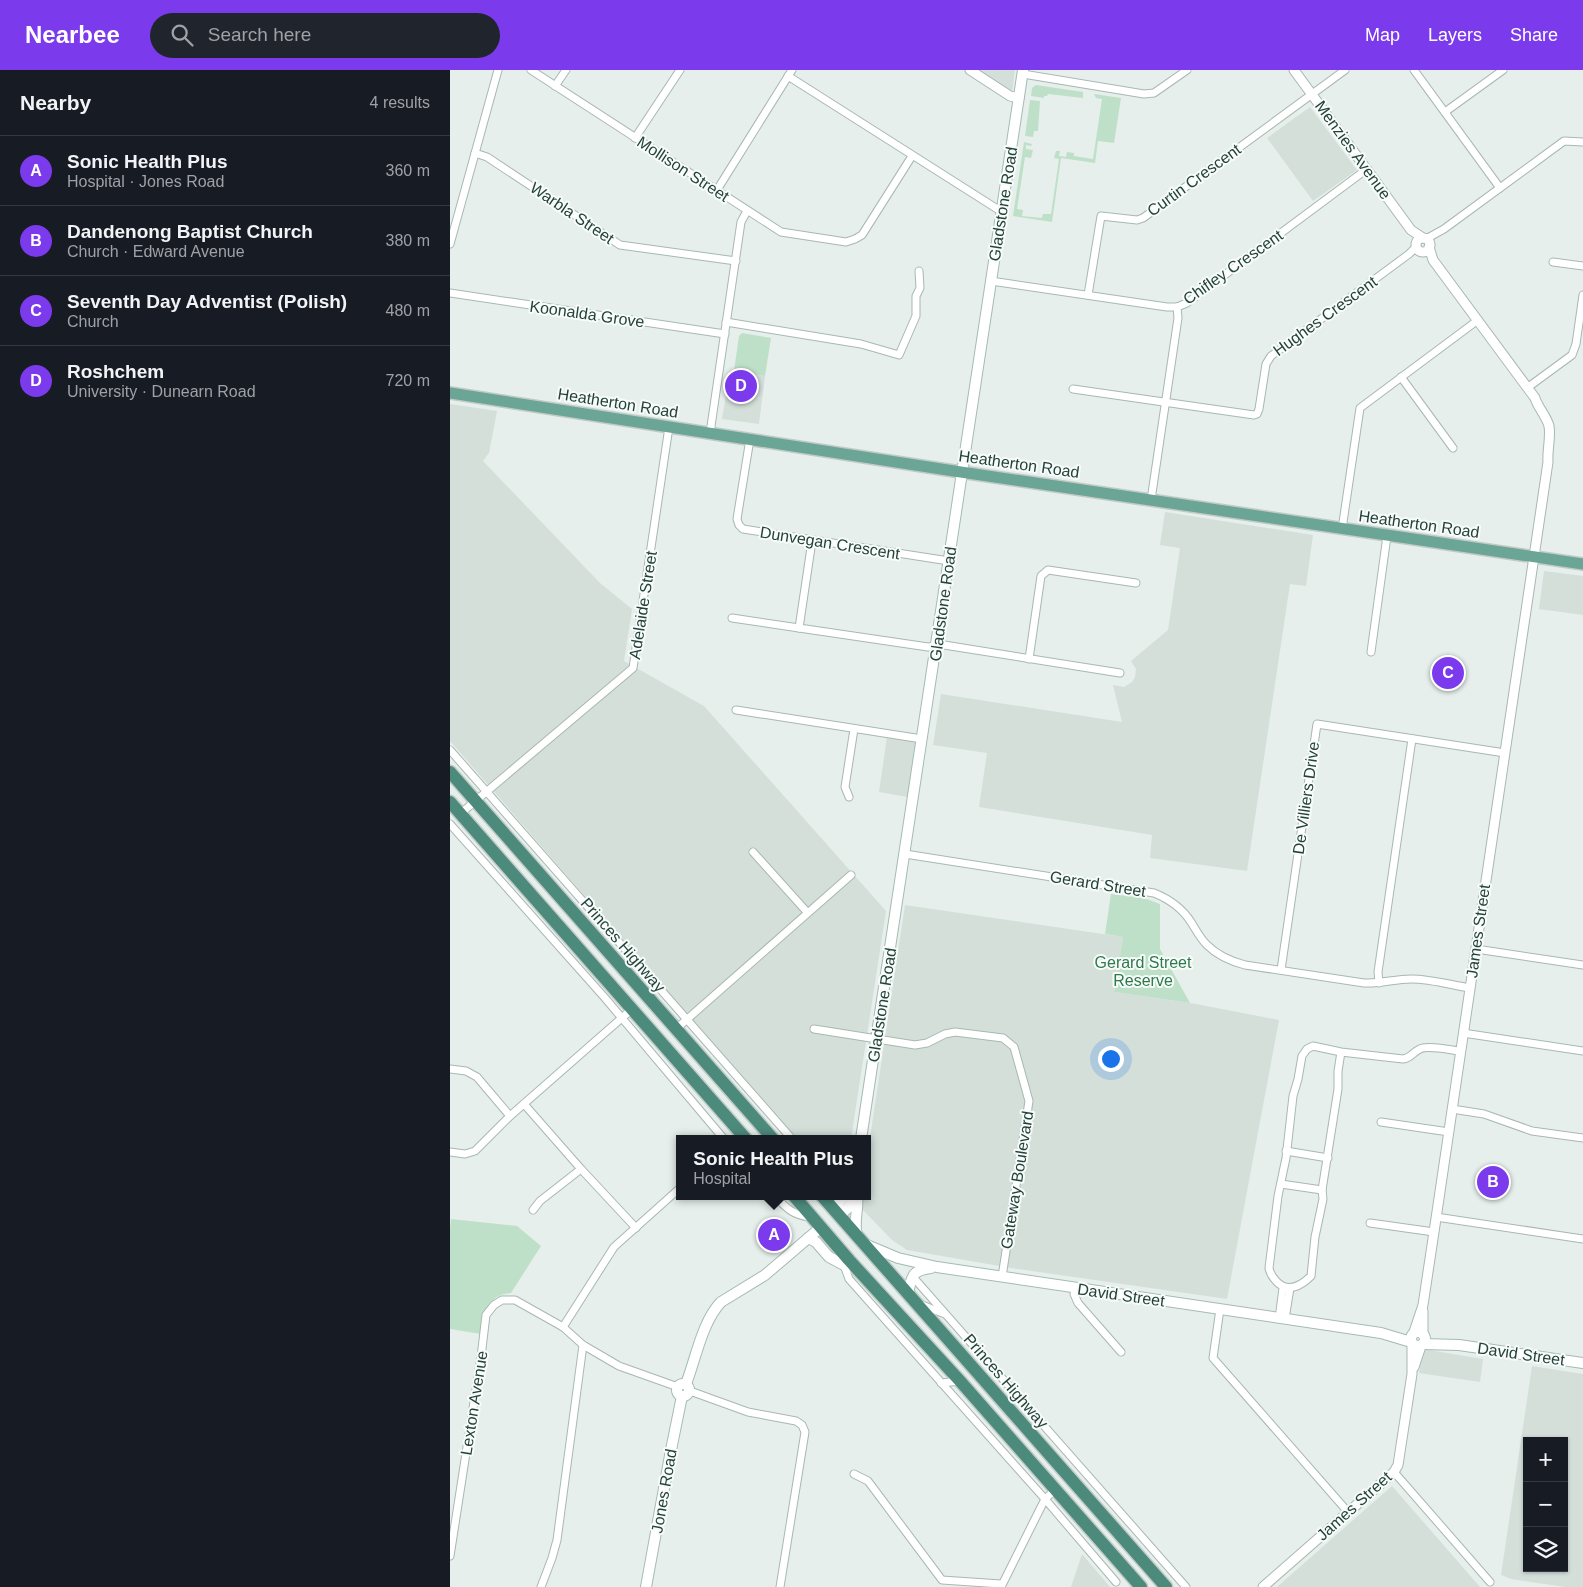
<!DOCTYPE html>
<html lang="en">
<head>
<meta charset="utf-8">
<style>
  :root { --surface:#171b24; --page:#20242c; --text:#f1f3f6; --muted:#9ea1a6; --line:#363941; --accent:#7c3aed }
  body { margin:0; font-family:Arial,sans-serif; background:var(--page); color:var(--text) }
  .controls { position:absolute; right:15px; bottom:15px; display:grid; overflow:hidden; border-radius:0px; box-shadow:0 1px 4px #0004 }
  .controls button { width:45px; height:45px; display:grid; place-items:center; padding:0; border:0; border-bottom:1px solid var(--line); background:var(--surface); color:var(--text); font:25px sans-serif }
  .you { position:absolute; left:660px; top:988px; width:18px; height:18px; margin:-12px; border:4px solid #fff; border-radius:50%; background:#1a73e8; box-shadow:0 0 0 8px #1a73e833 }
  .badge { display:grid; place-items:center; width:32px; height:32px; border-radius:50%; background:var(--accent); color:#fff; font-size:16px; font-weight:700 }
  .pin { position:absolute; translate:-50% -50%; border:2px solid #fff; box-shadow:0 1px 5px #0006 }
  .popup { position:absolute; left:226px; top:1065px; width:195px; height:65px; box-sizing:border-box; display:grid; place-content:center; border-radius:0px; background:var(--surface); filter:drop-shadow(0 1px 4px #0005); font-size:16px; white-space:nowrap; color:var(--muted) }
  .popup b { font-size:19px; color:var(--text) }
  .popup::after { content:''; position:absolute; left:50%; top:100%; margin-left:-10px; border:10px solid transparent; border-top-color:var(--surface) }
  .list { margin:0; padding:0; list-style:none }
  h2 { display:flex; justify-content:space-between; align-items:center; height:65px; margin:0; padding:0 20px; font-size:21px }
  h2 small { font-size:16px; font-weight:400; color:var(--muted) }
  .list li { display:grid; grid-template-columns:32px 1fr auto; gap:15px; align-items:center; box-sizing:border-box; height:70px; padding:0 20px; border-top:1px solid var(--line) }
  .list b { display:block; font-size:19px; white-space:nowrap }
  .list p { margin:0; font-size:16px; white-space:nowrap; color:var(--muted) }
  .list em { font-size:16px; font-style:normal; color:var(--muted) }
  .icon { flex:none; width:28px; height:28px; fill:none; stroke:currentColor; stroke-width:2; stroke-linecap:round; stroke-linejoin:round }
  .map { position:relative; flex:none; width:1133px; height:1517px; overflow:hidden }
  header { display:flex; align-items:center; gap:30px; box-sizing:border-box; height:70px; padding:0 25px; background:var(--accent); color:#fff }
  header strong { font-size:24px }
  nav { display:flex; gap:28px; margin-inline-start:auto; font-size:18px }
  .search { width:350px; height:45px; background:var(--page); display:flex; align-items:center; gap:12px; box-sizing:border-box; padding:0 18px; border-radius:28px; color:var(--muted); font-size:19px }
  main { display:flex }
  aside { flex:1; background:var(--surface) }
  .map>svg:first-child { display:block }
</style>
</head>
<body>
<header>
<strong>Nearbee</strong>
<div class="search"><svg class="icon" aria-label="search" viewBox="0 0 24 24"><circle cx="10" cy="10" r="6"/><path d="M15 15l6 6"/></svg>Search here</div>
<nav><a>Map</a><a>Layers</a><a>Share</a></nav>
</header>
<main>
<aside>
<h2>Nearby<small>4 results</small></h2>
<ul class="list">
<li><span class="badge">A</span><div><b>Sonic Health Plus</b><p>Hospital · Jones Road</p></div><em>360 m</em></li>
<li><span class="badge">B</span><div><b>Dandenong Baptist Church</b><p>Church · Edward Avenue</p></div><em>380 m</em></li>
<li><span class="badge">C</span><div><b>Seventh Day Adventist (Polish)</b><p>Church</p></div><em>480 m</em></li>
<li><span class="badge">D</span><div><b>Roshchem</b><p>University · Dunearn Road</p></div><em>720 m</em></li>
</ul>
</aside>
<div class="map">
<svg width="1133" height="1517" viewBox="0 0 1133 1517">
  <rect width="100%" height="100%" fill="#e6efeb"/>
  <!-- built -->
  <g fill="#d4dfda" fill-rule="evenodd">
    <polygon points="526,0 565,0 562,23"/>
    <polygon points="860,37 907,100 863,131 817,68"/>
    <polygon points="280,301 315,306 309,354 272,349"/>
    <polygon points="0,334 47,341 39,383 33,391 150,513 182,539 174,591 254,636 436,841 401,1069 348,1069 238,945 0,671"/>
    <polygon points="715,442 863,465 856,516 840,514 797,801 700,788 702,765 529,737 537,683 483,675 491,624 672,652 663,615 674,617 682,612 685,607 686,599 681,591 718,560 730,478 710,475"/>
    <polygon points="1094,501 1133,506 1133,545 1089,539"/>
    <polygon points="437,667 464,671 466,675 458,727 429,722"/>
    <polygon points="455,835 673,867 664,922 746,934 829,950 777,1229 561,1198 457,1180 442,1170 410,1137 411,1126 418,1126 418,1081"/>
    <polygon points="973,1279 1033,1289 1030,1312 969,1303"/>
    <path d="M1082,1296L1133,1304V1517H1115L1061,1509L1051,1505ZM1077,1371H1114V1498H1077Z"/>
    <polygon points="942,1416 1030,1517 827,1517"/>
    <polygon points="632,1484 660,1517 621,1517"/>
  </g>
  <!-- green -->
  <g fill="#bfe0c8">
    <polygon points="586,15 633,22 633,28 598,24 597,26 594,26 594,28 581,26 582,18"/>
    <polygon points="644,24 671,28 664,73 648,71 645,93 611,88 602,152 563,146 574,72 582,74 581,76 576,75 576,79 583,80 581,88 575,87 567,139 573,140 572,146 592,148 593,144 601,144 609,89 604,88 606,81 610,81 609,86 616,87 617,82 624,83 624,86 643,89 652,29 646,28"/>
    <polygon points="580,30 590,31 588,61 584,61 583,67 575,66"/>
    <polygon points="292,263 321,268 315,306 284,301 289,266"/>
    <polygon points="661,824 694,828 710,834 710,879 740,933 664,922 673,867 655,864"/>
    <path d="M1,1149L67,1156L91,1176L61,1223C37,1225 35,1243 31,1264L0,1259V1158Z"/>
  </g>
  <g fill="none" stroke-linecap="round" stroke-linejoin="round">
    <!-- minor casing -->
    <g stroke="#a8b8b2" stroke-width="9">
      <g id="minor">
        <polyline points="81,0 331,162 396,172 405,169 412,165 462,86"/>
        <polyline points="964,0 1050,118"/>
        <polyline points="573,4 694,24 704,23 737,0"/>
        <polyline points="338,6 552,142"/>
        <polyline points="105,16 116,0"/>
        <polyline points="995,42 1053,0"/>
        <polyline points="185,68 230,0"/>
        <polyline points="25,83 37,87 170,175 286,191"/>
        <polyline points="267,120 342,0"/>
        <polyline points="976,169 994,159 1114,71 1133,72"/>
        <polyline points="0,174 48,0"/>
        <polyline points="1103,192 1133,196"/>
        <polyline points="541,211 717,237 727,237 737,233 917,99"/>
        <polyline points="0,223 275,264"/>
        <polyline points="638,225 651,146 687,150 693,148 895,0"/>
        <polyline points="276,252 411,274 449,285 466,246 466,226 470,218 469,201"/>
        <polyline points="951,307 1003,378"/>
        <polyline points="1077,318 1122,285 1126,274 1133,225"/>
        <polyline points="623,319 804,345 807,344 809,339 816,294 821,286 959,184 966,177"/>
        <polyline points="260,363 291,152 297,141"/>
        <polyline points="300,369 287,449 289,455 293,459 499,491"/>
        <polyline points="701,430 728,248 727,237"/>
        <polyline points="892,459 910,338 1028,250"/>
        <polyline points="362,471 349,558 478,577 494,575 670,603"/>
        <polyline points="282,548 349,558"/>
        <polyline points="921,582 937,466"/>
        <polyline points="579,589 591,506 598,500 686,513"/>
        <polyline points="286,640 472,669"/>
        <polyline points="0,680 342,1069"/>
        <polyline points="399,727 395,717 404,659"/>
        <polyline points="10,744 183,598 219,357"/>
        <polyline points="0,754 155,928 274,1069"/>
        <polyline points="303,782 357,842"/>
        <path d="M455,784L704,823C719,829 732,838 741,852C746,860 750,868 757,875C767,885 780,891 795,895L914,913C930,914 945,909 961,909C981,909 1001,915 1020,918"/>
        <polyline points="1026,879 1133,895"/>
        <polyline points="831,900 867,654 1055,683"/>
        <polyline points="929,913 928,902 962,669"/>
        <polyline points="226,959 401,805"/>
        <polyline points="364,959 465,975 477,973 495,964 505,962 553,968 564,977 579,1031 552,1207"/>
        <polyline points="1013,963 1133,981"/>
        <path d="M891,982L888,1001V1019L872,1120L873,1129L865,1167L861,1206C851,1216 838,1223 827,1212C822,1207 820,1204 819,1198L828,1126L836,1088L843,1026L848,1009L852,986L857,979L863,976L891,982L953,989C961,988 963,982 970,979C977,975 1001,980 1010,981"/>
        <polyline points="0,999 16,1001 27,1007 60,1046"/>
        <polyline points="74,1034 131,1099 186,1158"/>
        <polyline points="1002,1039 1034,1044 1082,1061 1133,1068"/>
        <polyline points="931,1052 999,1062"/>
        <polyline points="836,1081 878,1088"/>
        <polyline points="0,1082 15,1084 25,1081 60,1046 182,939"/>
        <polyline points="831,1114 872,1120"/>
        <path d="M325,1126C336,1138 344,1146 361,1147"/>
        <polyline points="83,1140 90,1131 131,1099"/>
        <polyline points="986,1147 1133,1169"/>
        <polyline points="920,1153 984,1162"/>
        <polyline points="394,1195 399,1209 595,1429 666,1512"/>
        <polyline points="463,1207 736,1517"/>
        <polyline points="625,1218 624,1224 628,1233 671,1282"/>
        <polyline points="472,1235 495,1244"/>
        <polyline points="770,1239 763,1288 898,1442"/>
        <polyline points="829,1249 833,1218"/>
        <polyline points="835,1249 840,1218"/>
        <polyline points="113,1257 164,1177 230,1118"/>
        <polyline points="491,1313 510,1311"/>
        <polyline points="240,1321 298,1342 346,1351 352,1355 355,1362 330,1517"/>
        <polyline points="944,1402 1040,1512"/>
        <polyline points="404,1404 418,1411 492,1510 551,1514"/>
        <polyline points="0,1486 31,1287 36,1245 44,1235 52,1230 65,1230 113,1257 133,1275 169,1296 228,1317"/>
        <polyline points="91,1517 102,1488 107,1470 133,1275"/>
        <polyline points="551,1517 595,1429 605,1420"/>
      </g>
    </g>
    <!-- tertiary casing -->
    <g stroke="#a8b8b2" stroke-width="11">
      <g id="tertiary">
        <polyline points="520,0 560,26 569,28"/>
        <polyline points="844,0 961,160 973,168"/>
        <circle cx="973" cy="175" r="7"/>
        <polyline points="973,1241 973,1265"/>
        <path d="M964,1262L973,1235L984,1162L1098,392C1097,380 1101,368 1099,356C1096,345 1088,338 1085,328L983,190L979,177"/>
        <polyline points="964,1297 971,1276"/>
        <polyline points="813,1517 944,1402 948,1395 962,1304 962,1274"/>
      </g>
    </g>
    <!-- secondary casing -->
    <g stroke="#a4bbb3" stroke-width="12">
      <g id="secondary">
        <polyline points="411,1069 573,0"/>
        <polyline points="384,1140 394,1126"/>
        <polyline points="389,1146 398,1138 405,1126"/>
        <path d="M407,1166C403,1149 409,1141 407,1126"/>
        <polyline points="358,1168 366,1172 379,1187 394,1195 399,1190"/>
        <polyline points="417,1175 448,1188 487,1197 931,1263 961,1272"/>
        <path d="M458,1223C462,1206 462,1200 481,1198"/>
        <circle cx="968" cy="1269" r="7"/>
        <polyline points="973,1274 1009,1275 1133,1293"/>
        <circle cx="233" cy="1320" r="6"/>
        <path d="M236,1314C246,1288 252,1252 271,1232L315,1205L370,1158"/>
        <polyline points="196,1517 221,1380 232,1326"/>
      </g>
    </g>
    <!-- primary casing -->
    <g stroke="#c2cac8" stroke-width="14">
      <polyline id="primary" points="0,323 504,401 1133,494"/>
    </g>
    <!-- trunk casing -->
    <g stroke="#c2cac8" stroke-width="15">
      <g id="trunk">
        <polyline points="0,702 323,1069"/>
        <polyline points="0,732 296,1069"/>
        <polyline points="344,1126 399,1190 510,1311 691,1517"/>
        <polyline points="372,1126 716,1517"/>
      </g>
    </g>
    <!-- minor -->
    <use href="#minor" stroke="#fff" stroke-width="7"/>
    <!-- tertiary -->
    <use href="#tertiary" stroke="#fff" stroke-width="9"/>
    <!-- secondary -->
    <use href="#secondary" stroke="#fff" stroke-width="10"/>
    <!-- primary -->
    <use href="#primary" stroke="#6aa596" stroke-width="11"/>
    <!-- trunk -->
    <use href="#trunk" stroke="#4c8a7c" stroke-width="12"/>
  </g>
  <g text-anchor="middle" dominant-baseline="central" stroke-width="4" stroke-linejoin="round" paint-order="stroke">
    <!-- street labels -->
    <g font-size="16" fill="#24423a" stroke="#f7fbf9">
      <text transform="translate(903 80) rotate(54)">Menzies Avenue</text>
      <text transform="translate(233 99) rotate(33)">Mollison Street</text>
      <text transform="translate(744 110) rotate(-36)">Curtin Crescent</text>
      <text transform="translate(553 134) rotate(-81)">Gladstone Road</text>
      <text transform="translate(122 143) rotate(34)">Warbla Street</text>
      <text transform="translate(783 197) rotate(-35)">Chifley Crescent</text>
      <text transform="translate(137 244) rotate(8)">Koonalda Grove</text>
      <text transform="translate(875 246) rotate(-36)">Hughes Crescent</text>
      <text transform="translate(168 333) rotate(9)">Heatherton Road</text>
      <text transform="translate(569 394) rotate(8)">Heatherton Road</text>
      <text transform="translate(969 454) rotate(8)">Heatherton Road</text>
      <text transform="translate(380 473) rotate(9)">Dunvegan Crescent</text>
      <text transform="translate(493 534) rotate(-82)">Gladstone Road</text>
      <text transform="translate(193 535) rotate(-81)">Adelaide Street</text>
      <text transform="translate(856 728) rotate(-82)">De Villiers Drive</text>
      <text transform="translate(648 814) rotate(9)">Gerard Street</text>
      <text transform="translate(1028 861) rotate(-82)">James Street</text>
      <text transform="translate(173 875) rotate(49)">Princes Highway</text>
      <text transform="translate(432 935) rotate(-81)">Gladstone Road</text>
      <text transform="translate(567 1110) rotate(-81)">Gateway Boulevard</text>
      <text transform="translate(671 1225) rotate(8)">David Street</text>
      <text transform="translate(1071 1284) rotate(8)">David Street</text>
      <text transform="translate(556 1311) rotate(49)">Princes Highway</text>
      <text transform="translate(24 1333) rotate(-81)">Lexton Avenue</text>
      <text transform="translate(214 1421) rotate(-80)">Jones Road</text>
      <text transform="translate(904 1436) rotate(-42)">James Street</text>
    </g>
    <!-- park labels -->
    <g font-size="16" fill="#2d7a4b" stroke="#f7fbf9">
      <text x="693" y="892">Gerard Street<tspan x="693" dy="18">Reserve</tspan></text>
    </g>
  </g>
</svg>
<div class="controls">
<button>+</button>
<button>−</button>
<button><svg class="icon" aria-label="layers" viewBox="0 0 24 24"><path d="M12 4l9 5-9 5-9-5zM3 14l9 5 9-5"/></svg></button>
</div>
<div class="you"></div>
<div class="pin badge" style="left:324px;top:1165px">A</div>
<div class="popup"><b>Sonic Health Plus</b>Hospital</div>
<div class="pin badge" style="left:1043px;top:1112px">B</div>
<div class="pin badge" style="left:998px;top:603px">C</div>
<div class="pin badge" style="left:291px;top:316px">D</div>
</div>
</main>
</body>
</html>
